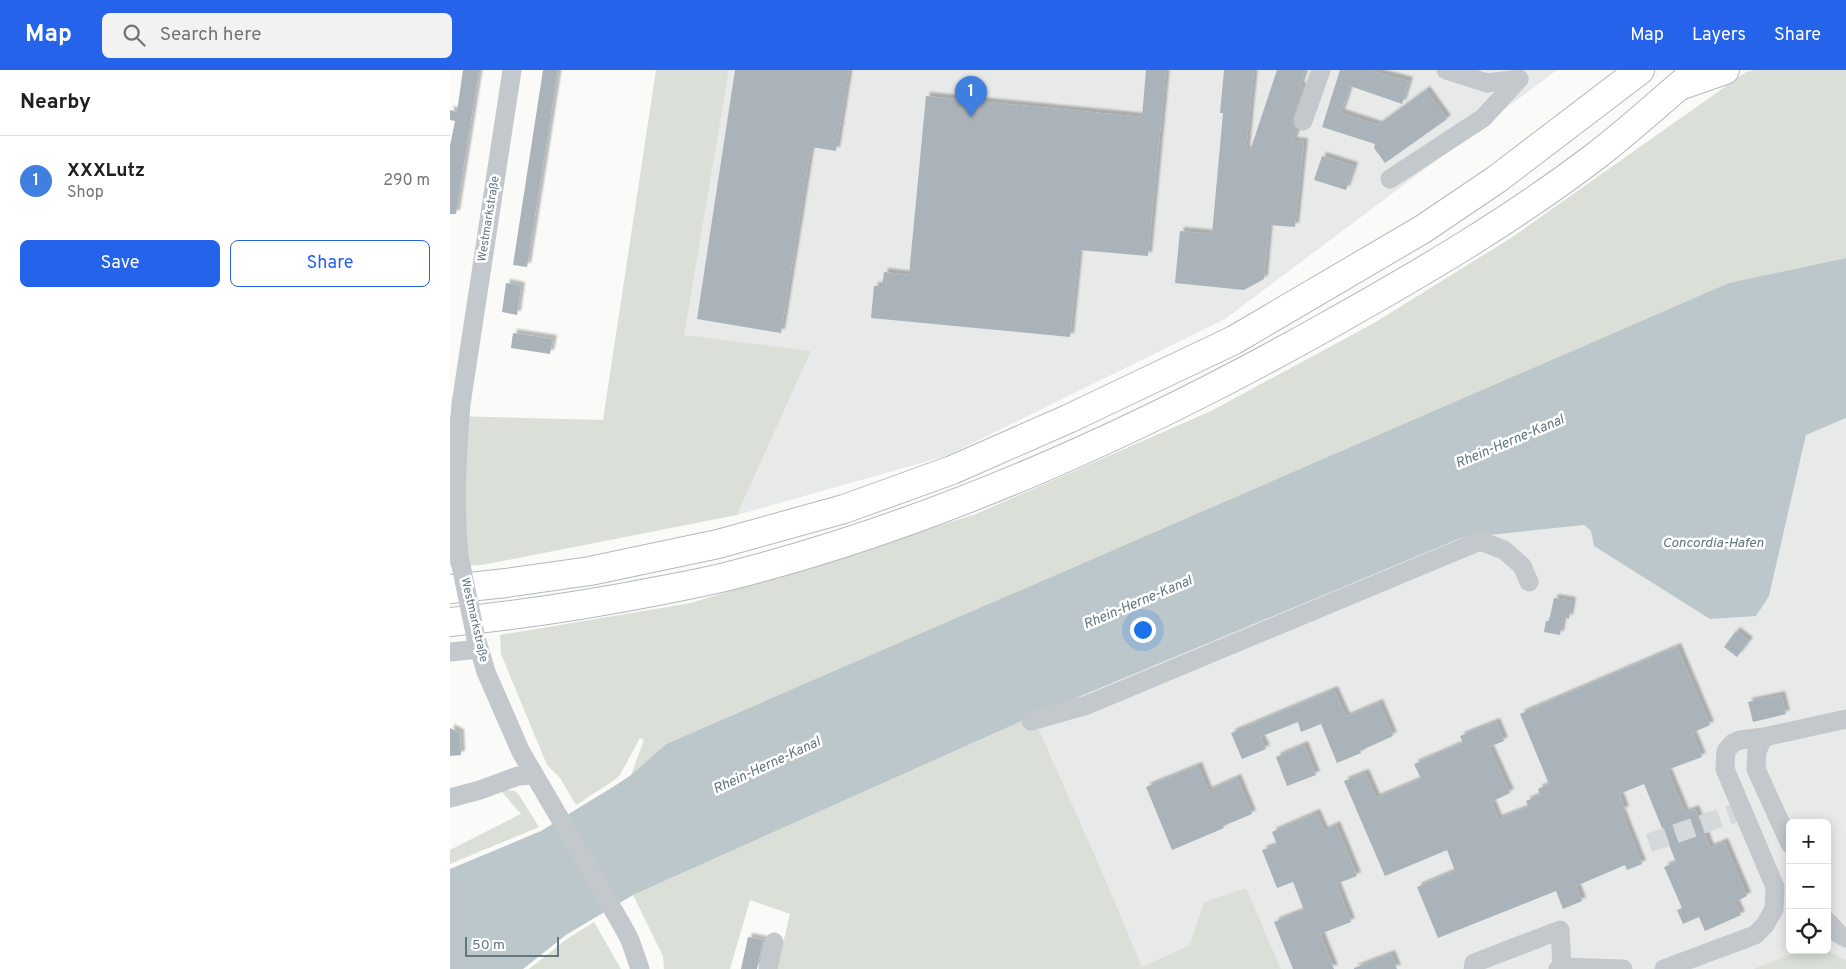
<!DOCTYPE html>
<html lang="en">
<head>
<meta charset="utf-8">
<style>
  :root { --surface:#fff; --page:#f2f2f2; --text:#202124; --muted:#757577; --line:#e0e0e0; --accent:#2563eb }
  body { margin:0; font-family:Overpass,sans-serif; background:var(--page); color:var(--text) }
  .controls { position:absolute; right:15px; bottom:15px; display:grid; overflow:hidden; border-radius:8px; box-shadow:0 2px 12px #0003 }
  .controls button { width:45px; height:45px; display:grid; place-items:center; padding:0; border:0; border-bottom:1px solid var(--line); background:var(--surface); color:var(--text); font:25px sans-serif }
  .scale { position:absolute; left:15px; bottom:12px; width:94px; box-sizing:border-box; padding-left:5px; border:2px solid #657683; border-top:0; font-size:14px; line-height:18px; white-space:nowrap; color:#657683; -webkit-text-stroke:4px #fff; paint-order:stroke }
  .you { position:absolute; left:692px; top:559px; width:18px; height:18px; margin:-12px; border:4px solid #fff; border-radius:50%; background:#1a73e8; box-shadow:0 0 0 8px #1a73e833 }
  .badge { display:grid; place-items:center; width:32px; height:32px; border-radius:50%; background:var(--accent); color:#fff; font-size:16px; font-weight:700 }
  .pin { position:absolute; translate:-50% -41px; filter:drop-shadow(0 1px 2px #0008) }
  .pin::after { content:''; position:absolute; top:26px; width:18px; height:15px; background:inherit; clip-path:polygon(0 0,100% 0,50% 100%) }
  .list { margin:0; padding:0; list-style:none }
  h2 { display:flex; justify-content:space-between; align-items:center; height:65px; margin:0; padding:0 20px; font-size:21px }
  h2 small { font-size:16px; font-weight:400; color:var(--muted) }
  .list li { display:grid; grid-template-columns:32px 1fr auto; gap:15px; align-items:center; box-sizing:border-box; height:90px; padding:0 20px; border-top:1px solid var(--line) }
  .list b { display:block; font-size:19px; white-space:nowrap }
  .list p { margin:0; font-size:16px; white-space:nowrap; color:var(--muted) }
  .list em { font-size:16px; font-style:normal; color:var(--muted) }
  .actions { display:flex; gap:10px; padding:15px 20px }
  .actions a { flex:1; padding:11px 0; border:1px solid var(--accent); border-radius:8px; text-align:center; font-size:18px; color:var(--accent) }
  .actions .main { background:var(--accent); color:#fff }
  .icon { flex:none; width:28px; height:28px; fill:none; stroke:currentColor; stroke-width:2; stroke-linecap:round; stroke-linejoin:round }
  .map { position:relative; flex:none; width:1396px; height:899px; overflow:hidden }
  header { display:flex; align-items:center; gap:30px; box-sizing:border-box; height:70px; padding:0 25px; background:var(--accent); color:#fff }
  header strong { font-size:24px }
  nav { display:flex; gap:28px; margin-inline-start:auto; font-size:18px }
  .search { width:350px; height:45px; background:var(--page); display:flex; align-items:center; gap:12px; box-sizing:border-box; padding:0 18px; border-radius:8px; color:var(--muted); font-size:19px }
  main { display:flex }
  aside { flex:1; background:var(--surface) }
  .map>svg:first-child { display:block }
</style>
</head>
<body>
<header>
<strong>Map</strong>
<div class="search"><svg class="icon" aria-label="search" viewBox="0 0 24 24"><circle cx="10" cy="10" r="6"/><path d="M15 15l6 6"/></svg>Search here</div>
<nav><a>Map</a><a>Layers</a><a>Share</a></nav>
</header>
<main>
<aside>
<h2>Nearby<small></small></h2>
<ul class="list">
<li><span class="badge" style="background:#3f7fe0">1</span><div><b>XXXLutz</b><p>Shop</p></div><em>290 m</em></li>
</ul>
<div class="actions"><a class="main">Save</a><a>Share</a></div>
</aside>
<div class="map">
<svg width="1396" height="899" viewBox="0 0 1396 899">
  <defs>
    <filter id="shadow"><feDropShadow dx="4" dy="-4" stdDeviation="1" flood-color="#0004"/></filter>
  </defs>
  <rect width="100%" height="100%" fill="#fafaf8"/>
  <!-- built -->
  <g fill="#e8e9e9">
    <polygon points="279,0 1107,0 775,249 496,386 287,445 361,281 233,265"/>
    <polygon points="1396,348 1396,890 1377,880 1377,753 1340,753 1340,880 1350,880 1303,899 831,899 808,847 740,875 692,898 651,799 583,646 1011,468 1134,455 1141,461 1319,526 1356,365"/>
  </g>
  <!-- green -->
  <g fill="#dadfd7">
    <polygon points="206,0 279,0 234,265 361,281 287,445 32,495 0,496 0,346 153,350"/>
    <polygon points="1305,0 1396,0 1396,188 1280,213 216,674 181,705 194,670 190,668 170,705 163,711 126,735 110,708 97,695 51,584 50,565 241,533 526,444 761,341 924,253 1061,168 1296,2"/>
    <polygon points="583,646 651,799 692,897 740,875 754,832 796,818 831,899 327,899 340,844 300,830 280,899 214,899 213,886 183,825"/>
    <polygon points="55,720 65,721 69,725 89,757 0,794 0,780 71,744 51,721"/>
    <polygon points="144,852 171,899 79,899 117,869"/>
    <polygon points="1350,880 1377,880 1396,890 1396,899 1303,899"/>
  </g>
  <!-- water -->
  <polygon fill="#bbc7cb" points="1396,188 1396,348 1356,365 1319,526 1306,546 1260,549 1144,476 1141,461 1134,455 1011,468 583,646 183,825 116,865 73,899 0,899 0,799 91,761 166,715 181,705 216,674 1279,213"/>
  <!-- building -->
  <g fill="#aab3b9" filter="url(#shadow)">
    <polygon points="13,0 29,0 6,144 0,144 0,76 5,51 0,50 0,40 7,42"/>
    <polygon points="93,0 108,0 77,197 63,195"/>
    <polygon points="285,0 399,0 386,81 361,77 331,263 247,249"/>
    <polygon points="696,0 716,0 698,186 629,180 620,267 421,248 424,216 432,216 434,202 459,205 476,26 692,47"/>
    <polygon points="774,0 804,0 796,80 800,81 827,0 855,0 850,16 853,17 842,53 847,60 843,71 854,72 845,157 819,155 814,209 794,220 725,213 730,161 762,164 773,43 770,43"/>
    <polygon points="890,0 917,0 959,11 952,34 900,16 891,43 928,55 976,20 997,49 935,93 924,78 925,74 872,57"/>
    <polygon points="872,86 904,96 896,120 864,110"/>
    <polygon points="56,213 71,216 67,245 52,242"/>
    <polygon points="63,263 103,269 100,284 61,278"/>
    <polygon points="1104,528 1122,531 1119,549 1113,547 1110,565 1094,562 1096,551 1099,551"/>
    <polygon points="1286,561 1299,571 1287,587 1274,577"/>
    <polygon points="1227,577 1260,655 1242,663 1252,687 1217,700 1235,743 1245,739 1260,778 1274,772 1297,826 1285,832 1291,845 1255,861 1249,847 1233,854 1227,840 1232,838 1214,797 1226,792 1194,714 1169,724 1175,740 1171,741 1192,794 1177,800 1175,795 1126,816 1132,831 1113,839 1106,821 988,868 967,817 1005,801 997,780 935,806 894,711 915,703 926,728 971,709 964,694 1013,673 1010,666 1046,652 1054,671 1039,677 1060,723 1041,732 1048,749 1079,737 1076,731 1090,725 1088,719 1099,714 1070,644"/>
    <polygon points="884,620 896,647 929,633 943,666 910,681 911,683 887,693 871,654 851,662 848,652 810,667 816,679 792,689 781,663"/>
    <polygon points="1331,625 1336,644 1303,652 1298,632"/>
    <polygon points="0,658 10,663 11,685 0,686"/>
    <polygon points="854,675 866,705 837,716 826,687"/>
    <polygon points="748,696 758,721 787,708 802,744 773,756 774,758 722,780 696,717"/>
    <polygon points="866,743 874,761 886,755 907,806 886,814 901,852 870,864 884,899 843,899 824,852 854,840 843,812 827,818 812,780 827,775 822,762"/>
    <polygon points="298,867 313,870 307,899 291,899"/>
    <polygon points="941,884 947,899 904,899 904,898"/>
  </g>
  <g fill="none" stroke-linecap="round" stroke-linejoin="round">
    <!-- minor-tunnel -->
    <polyline stroke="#d5d9db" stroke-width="19" stroke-dasharray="19 9" stroke-linecap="butt" points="1199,773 1293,740"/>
    <!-- highway casing -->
    <g stroke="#b4b9bd" stroke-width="30">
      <g id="highway">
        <polyline points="1232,15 1275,0"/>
        <polyline points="0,519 56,513 140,501 268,474 394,439 502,400 618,349 784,270 973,159 1047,109 1190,0"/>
        <path d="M0,552C72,545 142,534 213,520C234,516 254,512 275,507C486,454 687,363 877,256C970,204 1062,150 1147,85C1182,58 1214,28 1248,0"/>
      </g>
    </g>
    <!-- minor -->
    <g stroke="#c3c8cc" stroke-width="19">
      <polyline points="996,0 1037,13 1069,9"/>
      <polyline points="853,51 871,0"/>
      <polyline points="940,109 1033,48 1069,9"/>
      <path d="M9,486C4,435 7,385 11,334L62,0"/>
      <polyline points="26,568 36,602 71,682 172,855 180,870 190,899"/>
      <polyline points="0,582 29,579"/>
      <polyline points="581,651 637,635 1030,471 1054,480 1072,496 1079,512"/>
      <polyline points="1314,667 1307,681 1306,699 1340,774"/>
      <polyline points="0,728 30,720 68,706 83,705"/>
      <polyline points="1377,851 1389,864 1396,868"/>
      <polyline points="318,899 324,872"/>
      <polyline points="1023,899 1024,893 1110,860 1112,897"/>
      <polyline points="1108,899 1112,897 1173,899"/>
      <polyline points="1214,899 1305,865 1315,855 1324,839 1325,817 1275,699 1276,681 1283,673 1290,670 1314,667 1396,649"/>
    </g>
    <!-- highway -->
    <use href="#highway" stroke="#fff" stroke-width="28"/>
    <!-- minor-bridge -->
    <polyline stroke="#c3c8cc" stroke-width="19" points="9,486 26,568"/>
  </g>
  <g text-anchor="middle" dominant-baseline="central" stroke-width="5" stroke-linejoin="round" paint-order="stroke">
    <!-- street labels -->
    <g font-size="12" fill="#657683" stroke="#fff">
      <text transform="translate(39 149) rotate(-81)">Westmarkstraße</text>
      <text transform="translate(24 550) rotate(77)">Westmarkstraße</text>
    </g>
    <!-- water labels -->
    <g font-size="14" font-style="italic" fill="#60757c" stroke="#fff">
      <text transform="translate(1060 372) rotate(-23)">Rhein-Herne-Kanal</text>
      <text x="1263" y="473">Concordia-Hafen</text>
      <text transform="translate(688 533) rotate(-23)">Rhein-Herne-Kanal</text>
      <text transform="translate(317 696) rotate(-25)">Rhein-Herne-Kanal</text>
    </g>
  </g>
</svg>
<div class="controls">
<button>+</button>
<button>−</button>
<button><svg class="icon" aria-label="locate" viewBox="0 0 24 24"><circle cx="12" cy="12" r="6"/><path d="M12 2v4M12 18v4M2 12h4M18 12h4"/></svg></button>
</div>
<div class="scale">50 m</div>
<div class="you"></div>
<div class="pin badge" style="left:521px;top:47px;background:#3f7fe0">1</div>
</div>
</main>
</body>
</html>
